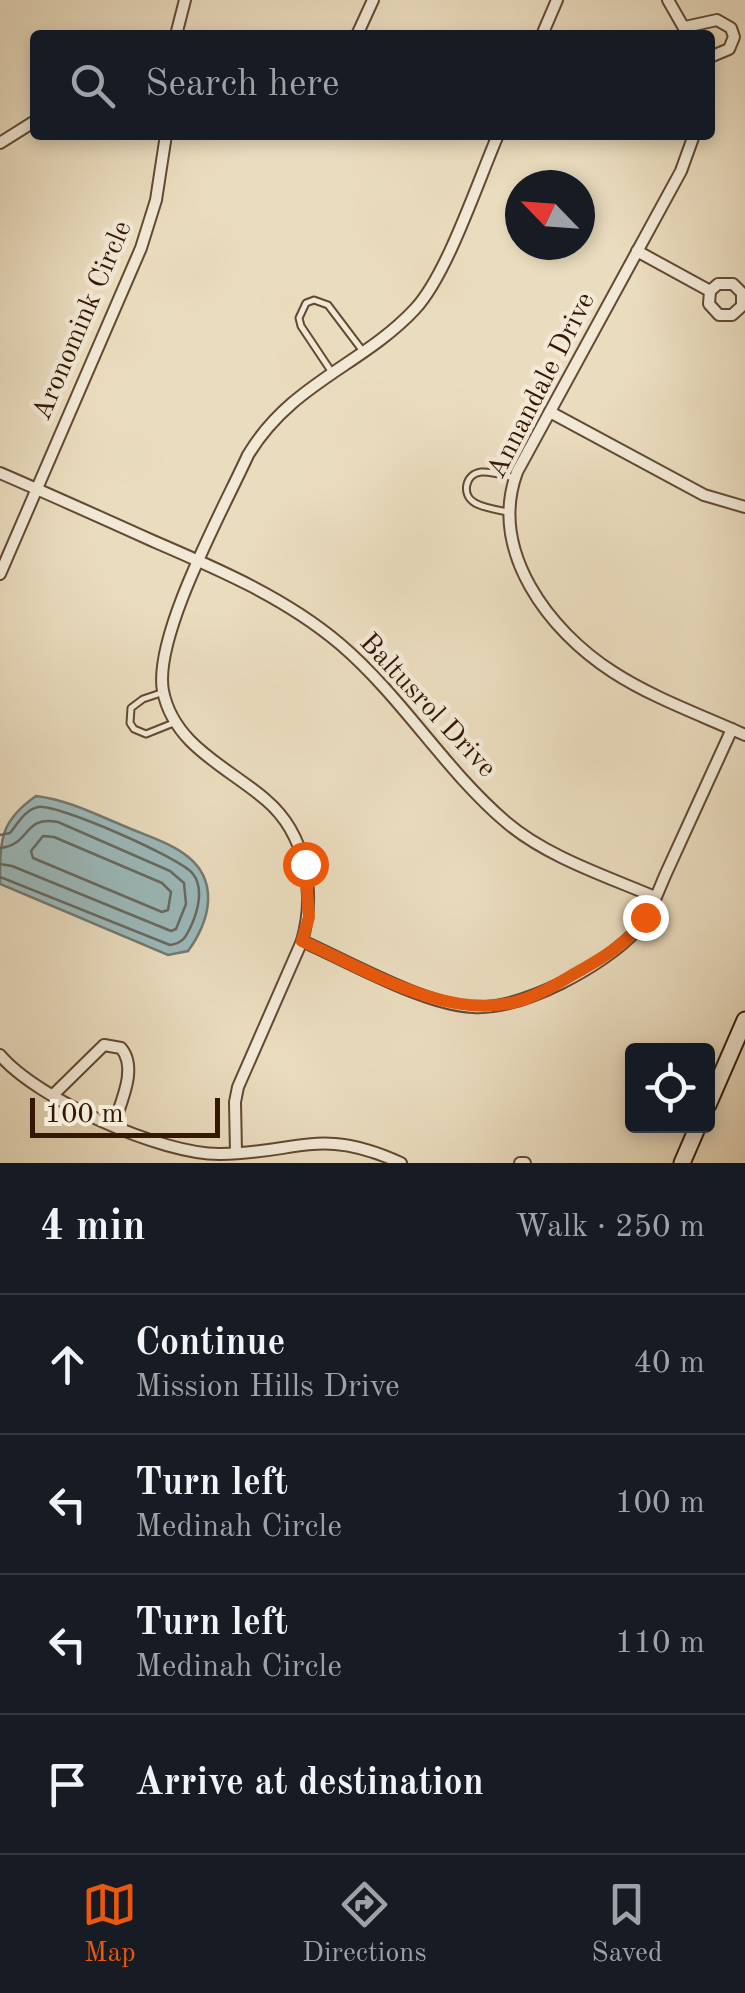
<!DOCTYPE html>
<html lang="en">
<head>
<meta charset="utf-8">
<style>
  :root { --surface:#171b24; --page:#20242c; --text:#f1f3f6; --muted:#9ea1a6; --line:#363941; --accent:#ea580c }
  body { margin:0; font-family:"Old Standard TT",serif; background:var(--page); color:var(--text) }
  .controls { position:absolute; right:30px; bottom:30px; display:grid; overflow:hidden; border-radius:10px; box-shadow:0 5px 15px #0003 }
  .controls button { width:90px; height:90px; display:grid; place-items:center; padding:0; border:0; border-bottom:2px solid var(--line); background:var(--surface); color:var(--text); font:50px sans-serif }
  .compass { position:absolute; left:505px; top:170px; width:90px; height:90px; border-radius:50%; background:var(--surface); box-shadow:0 5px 15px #0003; rotate:295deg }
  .scale { position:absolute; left:30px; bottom:25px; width:190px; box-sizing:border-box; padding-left:10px; border:5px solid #351804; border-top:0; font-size:28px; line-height:35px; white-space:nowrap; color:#351804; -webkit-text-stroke:8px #f1e8d5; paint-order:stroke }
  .stop { position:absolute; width:30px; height:30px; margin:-22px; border:8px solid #ea580c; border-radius:50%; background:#fff }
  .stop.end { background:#ea580c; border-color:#fff; box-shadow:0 2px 10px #0008 }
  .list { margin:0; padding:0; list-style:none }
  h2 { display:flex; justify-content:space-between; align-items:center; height:130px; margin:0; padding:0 40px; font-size:42px }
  h2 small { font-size:32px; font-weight:400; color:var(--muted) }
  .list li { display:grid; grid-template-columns:65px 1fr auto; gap:30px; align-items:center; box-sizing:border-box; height:140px; padding:0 40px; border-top:2px solid var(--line) }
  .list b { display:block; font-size:38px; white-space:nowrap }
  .list p { margin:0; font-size:32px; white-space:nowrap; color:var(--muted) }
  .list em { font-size:32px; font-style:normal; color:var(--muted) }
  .icon { flex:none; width:55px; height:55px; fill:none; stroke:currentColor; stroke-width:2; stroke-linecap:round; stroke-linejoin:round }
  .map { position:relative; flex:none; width:745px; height:1163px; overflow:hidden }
  .search { position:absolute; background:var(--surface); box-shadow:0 5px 15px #0003; left:30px; right:30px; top:30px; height:110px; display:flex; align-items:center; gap:25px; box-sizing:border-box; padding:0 35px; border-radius:10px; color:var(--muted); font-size:38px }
  .sheet { height:690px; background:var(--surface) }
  nav { display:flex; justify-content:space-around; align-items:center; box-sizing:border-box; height:140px; border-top:2px solid var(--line); background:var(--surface); font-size:28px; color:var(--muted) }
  nav a { display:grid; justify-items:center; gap:5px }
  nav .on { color:var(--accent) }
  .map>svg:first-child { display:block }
</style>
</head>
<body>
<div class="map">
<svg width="745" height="1163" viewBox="0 0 745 1163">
  <rect width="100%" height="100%" fill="#eadcbe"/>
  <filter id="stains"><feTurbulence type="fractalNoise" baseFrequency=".002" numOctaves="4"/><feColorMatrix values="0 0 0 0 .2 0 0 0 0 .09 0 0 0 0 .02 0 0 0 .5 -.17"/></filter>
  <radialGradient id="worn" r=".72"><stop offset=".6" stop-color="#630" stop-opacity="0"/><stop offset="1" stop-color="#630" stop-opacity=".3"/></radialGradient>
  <!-- water -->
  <path fill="#9bb9bb" stroke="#727972" stroke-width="2.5" d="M36,796C68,800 95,814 124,826C161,842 211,853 208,902C207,919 198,938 188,951L168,955L0,884C0,839 0,821 36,796Z"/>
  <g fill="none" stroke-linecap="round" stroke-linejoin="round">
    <!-- shore -->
    <g stroke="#686860" stroke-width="2.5">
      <path d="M0,835L10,833C18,823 25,810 38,807C56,803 181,858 193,874C204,888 198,911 191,926C186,937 183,943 170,945L0,877"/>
      <polygon points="43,836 54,837 162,883 171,892 168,910 162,912 33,858 31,851"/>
      <path d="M0,848C31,845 23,815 58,822L170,871L184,883L186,904L176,929L171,931L12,866L0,864"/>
    </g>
    <!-- lane casing -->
    <g stroke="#624932" stroke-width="9">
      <g id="lane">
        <polyline points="331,371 301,326 299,318 306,303 314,300 328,305 362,350"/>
        <path d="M508,512C497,510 484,508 475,503C461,495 465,474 481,472C492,471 505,476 515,478"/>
        <polyline points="161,693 143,699 131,708 130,723 134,729 146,734 176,722"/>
      </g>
    </g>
    <!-- street casing -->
    <g stroke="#624932" stroke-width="14">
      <g id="street">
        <polyline points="668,0 688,35"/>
        <polyline points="685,27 717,20 731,28 734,37 729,49 710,57"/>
        <polyline points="176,35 185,0"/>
        <polyline points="357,35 373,0"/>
        <polyline points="542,35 557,0"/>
        <path d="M694,135L681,171L517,472C488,551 549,631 613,672C653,698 701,715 745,735"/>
        <polyline points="0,143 35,121"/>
        <polyline points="637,251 710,291 709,304 719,315 732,315 742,306 742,293 733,284 718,284 710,291"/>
        <polyline points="550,412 704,495 745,507"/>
        <path d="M0,473C51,495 102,518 153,541C218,569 286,598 340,644C403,698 444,769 506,822C547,857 606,876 655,897"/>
        <polyline points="0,574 141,248 156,200 166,135"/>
        <path d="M302,941C350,962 422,1004 473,1007C523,1010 604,966 637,930C651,914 659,888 668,869C689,822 711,776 732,729"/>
        <path d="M0,1055C37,1099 162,1155 221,1154C299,1153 320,1126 401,1163"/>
        <path d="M53,1095L104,1045L121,1048C138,1068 121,1101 114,1124"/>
        <path d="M236,1153L235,1102L238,1087L302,941C316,892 306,834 266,800C228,767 174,746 163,691C153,636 224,508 248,455C291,383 363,365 415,309C447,275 478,181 498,135"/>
        <polyline points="520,1163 525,1163"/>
      </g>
    </g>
    <!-- secondary casing -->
    <g stroke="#351804" stroke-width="19">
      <g id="secondary">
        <polyline points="708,1105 745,1020"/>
        <polyline points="682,1163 698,1126"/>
      </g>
    </g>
    <!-- lane -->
    <use href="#lane" stroke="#f1e8d5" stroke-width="5"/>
    <!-- street -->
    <use href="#street" stroke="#f1e8d5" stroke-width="10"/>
    <!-- secondary -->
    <use href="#secondary" stroke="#f1e8d5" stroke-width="15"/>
  </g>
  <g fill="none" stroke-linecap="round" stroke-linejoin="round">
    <!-- route -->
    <path stroke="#ea580c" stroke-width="12" d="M305,864L309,917L302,941C365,969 448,1022 519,1001C539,995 557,984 574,974C601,959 629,943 645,917"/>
  </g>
  <g text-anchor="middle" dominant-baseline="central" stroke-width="9" stroke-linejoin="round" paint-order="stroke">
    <!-- street labels -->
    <g font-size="28" fill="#351804" stroke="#f1e8d5">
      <text transform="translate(83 321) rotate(-67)">Aronomink Circle</text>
      <text transform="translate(542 386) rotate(-63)">Annandale Drive</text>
      <text transform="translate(427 706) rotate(47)">Baltusrol Drive</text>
    </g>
  </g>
  <rect width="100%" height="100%" filter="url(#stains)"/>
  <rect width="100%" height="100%" fill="url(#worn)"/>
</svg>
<div class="controls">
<button><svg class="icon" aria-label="locate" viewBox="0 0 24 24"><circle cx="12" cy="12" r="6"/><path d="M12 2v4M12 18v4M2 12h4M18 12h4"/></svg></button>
</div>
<svg class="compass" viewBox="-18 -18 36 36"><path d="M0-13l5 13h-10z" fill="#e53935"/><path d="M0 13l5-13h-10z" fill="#9ea1a6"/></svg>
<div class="scale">100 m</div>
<div class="stop" style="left:305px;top:864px"></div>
<div class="stop end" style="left:645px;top:917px"></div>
<div class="search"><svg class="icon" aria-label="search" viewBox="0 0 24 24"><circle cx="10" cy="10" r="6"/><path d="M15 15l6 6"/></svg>Search here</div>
</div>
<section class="sheet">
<h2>4 min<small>Walk · 250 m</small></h2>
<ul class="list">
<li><svg class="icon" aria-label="ahead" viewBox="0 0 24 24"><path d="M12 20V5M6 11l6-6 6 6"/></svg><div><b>Continue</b><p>Mission Hills Drive</p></div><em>40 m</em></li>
<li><svg class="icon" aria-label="left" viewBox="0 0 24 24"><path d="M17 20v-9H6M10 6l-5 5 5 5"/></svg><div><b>Turn left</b><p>Medinah Circle</p></div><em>100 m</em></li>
<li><svg class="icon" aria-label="left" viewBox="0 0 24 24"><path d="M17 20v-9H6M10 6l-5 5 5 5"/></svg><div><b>Turn left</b><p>Medinah Circle</p></div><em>110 m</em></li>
<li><svg class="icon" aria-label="arrive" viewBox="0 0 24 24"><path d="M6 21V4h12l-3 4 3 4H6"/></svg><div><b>Arrive at destination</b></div></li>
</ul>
</section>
<nav>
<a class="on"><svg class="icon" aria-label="map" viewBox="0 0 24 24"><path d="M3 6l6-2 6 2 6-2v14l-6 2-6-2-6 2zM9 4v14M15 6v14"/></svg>Map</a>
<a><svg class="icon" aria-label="directions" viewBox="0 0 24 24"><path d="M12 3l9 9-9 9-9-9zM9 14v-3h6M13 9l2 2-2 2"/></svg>Directions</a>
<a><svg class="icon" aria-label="saved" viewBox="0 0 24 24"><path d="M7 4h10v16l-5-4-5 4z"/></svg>Saved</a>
</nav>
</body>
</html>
